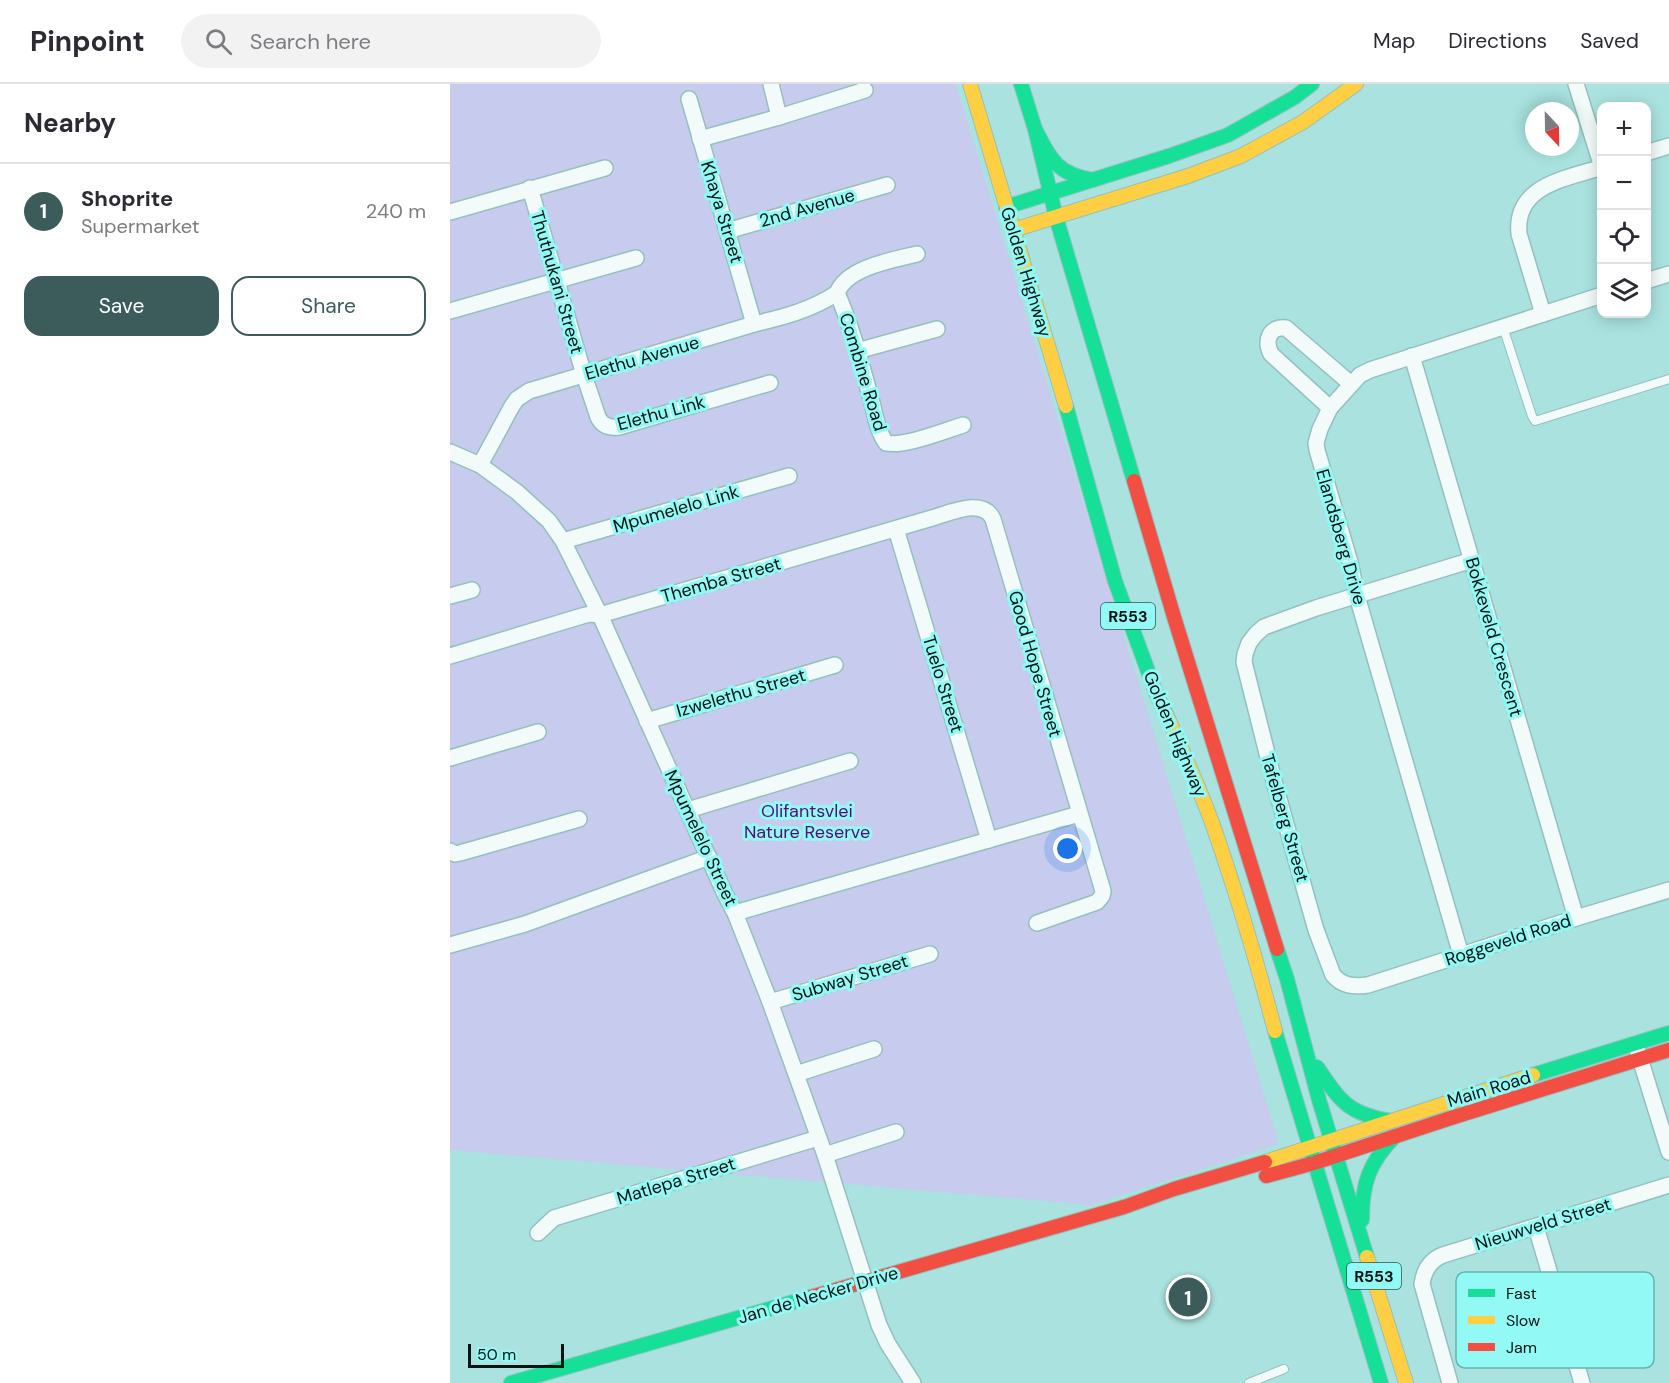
<!DOCTYPE html>
<html lang="en">
<head>
<meta charset="utf-8">
<style>
  :root { --surface:#fff; --page:#f2f2f3; --text:#2b2b33; --muted:#7c7c81; --line:#e1e1e2; --accent:#3b5c5a }
  body { margin:0; font-family:"DM Sans",sans-serif; background:var(--page); color:var(--text) }
  .controls { position:absolute; right:18px; top:18px; display:grid; overflow:hidden; border-radius:12px; box-shadow:0 3px 15px #0003 }
  .controls button { width:54px; height:54px; display:grid; place-items:center; padding:0; border:0; border-bottom:2px solid var(--line); background:var(--surface); color:var(--text); font:30px sans-serif }
  .compass { position:absolute; left:1075px; top:18px; width:54px; height:54px; border-radius:50%; background:var(--surface); box-shadow:0 3px 15px #0003; rotate:158deg }
  .scale { position:absolute; left:18px; bottom:15px; width:96px; box-sizing:border-box; padding-left:6px; border:3px solid #001413; border-top:0; font-size:16px; line-height:21px; white-space:nowrap; color:#001413; -webkit-text-stroke:4px #92f9f4; paint-order:stroke }
  .you { position:absolute; left:618px; top:765px; width:21px; height:21px; margin:-15px; border:4px solid #fff; border-radius:50%; background:#1a73e8; box-shadow:0 0 0 9px #1a73e833 }
  .badge { display:grid; place-items:center; width:39px; height:39px; border-radius:50%; background:var(--accent); color:#fff; font-size:20px; font-weight:700 }
  .pin { position:absolute; translate:-50% -50%; border:3px solid #fff; box-shadow:0 2px 6px #0006 }
  .list { margin:0; padding:0; list-style:none }
  h2 { display:flex; justify-content:space-between; align-items:center; height:78px; margin:0; padding:0 24px; font-size:26px }
  h2 small { font-size:20px; font-weight:400; color:var(--muted) }
  .list li { display:grid; grid-template-columns:39px 1fr auto; gap:18px; align-items:center; box-sizing:border-box; height:96px; padding:0 24px; border-top:2px solid var(--line) }
  .list b { display:block; font-size:22px; white-space:nowrap }
  .list p { margin:0; font-size:20px; white-space:nowrap; color:var(--muted) }
  .list em { font-size:20px; font-style:normal; color:var(--muted) }
  .actions { display:flex; gap:12px; padding:18px 24px }
  .actions a { flex:1; padding:14px 0; border:2px solid var(--accent); border-radius:18px; text-align:center; font-size:21px; color:var(--accent) }
  .actions .main { background:var(--accent); color:#fff }
  .icon { flex:none; width:33px; height:33px; fill:none; stroke:currentColor; stroke-width:2; stroke-linecap:round; stroke-linejoin:round }
  .map { position:relative; flex:none; width:1219px; height:1299px; overflow:hidden }
  header { display:flex; align-items:center; gap:36px; box-sizing:border-box; height:84px; padding:0 30px; background:var(--surface); border-bottom:2px solid var(--line) }
  header strong { font-size:28px }
  nav { display:flex; gap:33px; margin-inline-start:auto; font-size:21px }
  .search { width:420px; height:54px; background:var(--page); display:flex; align-items:center; gap:15px; box-sizing:border-box; padding:0 21px; border-radius:33px; color:var(--muted); font-size:22px }
  main { display:flex }
  aside { flex:1; background:var(--surface) }
  .map>svg:first-child { display:block }
</style>
</head>
<body>
<header>
<strong>Pinpoint</strong>
<div class="search"><svg class="icon" aria-label="search" viewBox="0 0 24 24"><circle cx="10" cy="10" r="6"/><path d="M15 15l6 6"/></svg>Search here</div>
<nav><a>Map</a><a>Directions</a><a>Saved</a></nav>
</header>
<main>
<aside>
<h2>Nearby<small></small></h2>
<ul class="list">
<li><span class="badge">1</span><div><b>Shoprite</b><p>Supermarket</p></div><em>240 m</em></li>
</ul>
<div class="actions"><a class="main">Save</a><a>Share</a></div>
</aside>
<div class="map">
<svg width="1219" height="1299" viewBox="0 0 1219 1299">
  <rect width="100%" height="100%" fill="#a9e2df"/>
  <!-- green -->
  <polygon fill="#c7cbee" points="0,0 506,0 829,1060 641,1121 0,1066"/>
  <g fill="none" stroke-linecap="round" stroke-linejoin="round">
    <!-- lane casing -->
    <g stroke="#94c0be" stroke-width="10">
      <g id="lane">
        <polyline points="1053,243 1082,332 1085,337 1219,295"/>
        <polyline points="799,1299 834,1285"/>
      </g>
    </g>
    <!-- street casing -->
    <g stroke="#94c0be" stroke-width="18">
      <g id="street">
        <polyline points="321,0 329,33"/>
        <polyline points="1126,0 1152,83"/>
        <polyline points="239,15 304,240"/>
        <polyline points="250,55 329,33 415,6"/>
        <polyline points="1196,69 1219,62"/>
        <path d="M80,104L134,291L148,333C152,342 160,344 169,343L320,299"/>
        <polyline points="0,128 155,84"/>
        <polyline points="277,147 437,101"/>
        <polyline points="1196,197 1219,190"/>
        <path d="M387,209C402,243 411,279 421,315C425,329 427,347 436,359C454,363 494,347 513,341"/>
        <path d="M387,209C397,183 443,176 467,170"/>
        <polyline points="0,227 186,174"/>
        <path d="M1093,230L1069,150C1064,101 1116,95 1152,83"/>
        <polyline points="407,267 487,245"/>
        <polyline points="962,272 1126,834"/>
        <path d="M880,324L821,270C814,256 820,242 836,244L901,300"/>
        <polyline points="0,368 30,381 67,408 99,437 113,457 150,531 274,808 285,829 320,918 375,1071 429,1241 438,1260 463,1299"/>
        <path d="M30,381L62,322L67,315L79,307L304,240C334,233 361,226 387,209"/>
        <polyline points="446,445 539,756"/>
        <polyline points="113,457 339,392"/>
        <path d="M1022,476L866,524L814,543L806,550L799,559L795,570L794,578L825,701L866,846L883,891C892,902 904,903 918,901L1126,834L1219,806"/>
        <polyline points="0,512 22,506"/>
        <path d="M0,572L132,532L140,530L150,531L482,434C500,429 533,413 543,435L653,807L652,812L647,818L587,839"/>
        <polyline points="197,637 385,581"/>
        <polyline points="0,674 88,648"/>
        <polyline points="238,726 400,677"/>
        <polyline points="0,767 5,770 10,769 129,735"/>
        <polyline points="285,829 629,730"/>
        <polyline points="0,861 75,840 259,773"/>
        <polyline points="1011,871 907,512 900,478 867,366 866,359 870,345 880,324 910,291 920,286 1152,211"/>
        <polyline points="320,918 480,870"/>
        <polyline points="1188,968 1219,1068"/>
        <polyline points="346,990 424,965"/>
        <polyline points="375,1071 446,1048"/>
        <polyline points="1086,1143 1132,1299"/>
        <polyline points="88,1149 104,1134 368,1054"/>
        <path d="M1000,1299L972,1200C974,1186 980,1176 993,1171L1219,1101"/>
      </g>
    </g>
    <!-- fast casing -->
    <g stroke="#94c0be" stroke-width="16">
      <g id="fast">
        <polyline points="571,0 585,45 606,133 684,397"/>
        <path d="M585,45C601,76 607,90 643,96"/>
        <polyline points="556,123 719,72 778,51 845,13 862,0"/>
        <polyline points="616,322 665,497 706,609 716,630"/>
        <polyline points="827,865 837,895 869,1016 917,1173"/>
        <polyline points="825,947 931,1299"/>
        <path d="M867,983C890,1017 898,1030 941,1037"/>
        <polyline points="1083,991 1219,949"/>
        <path d="M912,1136C912,1099 919,1079 945,1052"/>
        <polyline points="61,1299 361,1213"/>
      </g>
    </g>
    <!-- slow casing -->
    <g stroke="#94c0be" stroke-width="16">
      <g id="slow">
        <polyline points="520,0 616,322"/>
        <polyline points="563,146 738,92 791,72 853,38 906,0"/>
        <path d="M716,630C734,670 753,711 767,753C789,817 808,882 825,947"/>
        <polyline points="815,1078 1083,991"/>
        <polyline points="917,1173 956,1299"/>
      </g>
    </g>
    <!-- jam casing -->
    <g stroke="#94c0be" stroke-width="16">
      <g id="jam">
        <polyline points="684,397 724,533 827,865"/>
        <polyline points="816,1092 864,1079 1001,1034 1219,966"/>
        <polyline points="361,1213 674,1123 724,1105 815,1078"/>
      </g>
    </g>
    <!-- lane -->
    <use href="#lane" stroke="#f2fbfa" stroke-width="8"/>
    <!-- street -->
    <use href="#street" stroke="#f2fbfa" stroke-width="15"/>
    <!-- fast -->
    <use href="#fast" stroke="#16e098" stroke-width="14"/>
    <!-- slow -->
    <use href="#slow" stroke="#ffcf43" stroke-width="14"/>
    <!-- jam -->
    <use href="#jam" stroke="#f24e42" stroke-width="14"/>
  </g>
  <g text-anchor="middle" dominant-baseline="central" stroke-width="6" stroke-linejoin="round" paint-order="stroke">
    <!-- shield labels -->
    <g fill="#92f9f4" stroke="#2c5956" stroke-width="1.5">
      <rect x="651" y="519" width="54" height="26" rx="4.5"/>
      <rect x="897" y="1179" width="54" height="26" rx="4.5"/>
    </g>
    <g font-size="16" font-weight="bold" fill="#001413">
      <text x="678" y="532">R553</text>
      <text x="924" y="1192">R553</text>
    </g>
    <!-- street labels -->
    <g font-size="18" fill="#001413" stroke="#92f9f4">
      <text transform="translate(357 124) rotate(-16)">2nd Avenue</text>
      <text transform="translate(272 128) rotate(73)">Khaya Street</text>
      <text transform="translate(576 188) rotate(73)">Golden Highway</text>
      <text transform="translate(107 198) rotate(74)">Thuthukani Street</text>
      <text transform="translate(192 274) rotate(-16)">Elethu Avenue</text>
      <text transform="translate(413 288) rotate(73)">Combine Road</text>
      <text transform="translate(211 329) rotate(-15)">Elethu Link</text>
      <text transform="translate(226 425) rotate(-16)">Mpumelelo Link</text>
      <text transform="translate(891 453) rotate(74)">Elandsberg Drive</text>
      <text transform="translate(271 496) rotate(-16)">Themba Street</text>
      <text transform="translate(1044 553) rotate(74)">Bokkeveld Crescent</text>
      <text transform="translate(585 580) rotate(74)">Good Hope Street</text>
      <text transform="translate(493 600) rotate(73)">Tuelo Street</text>
      <text transform="translate(291 609) rotate(-16)">Izwelethu Street</text>
      <text transform="translate(725 650) rotate(67)">Golden Highway</text>
      <text transform="translate(835 734) rotate(74)">Tafelberg Street</text>
      <text transform="translate(251 754) rotate(65)">Mpumelelo Street</text>
      <text transform="translate(1058 856) rotate(-18)">Roggeveld Road</text>
      <text transform="translate(400 894) rotate(-17)">Subway Street</text>
      <text transform="translate(1039 1005) rotate(-17)">Main Road</text>
      <text transform="translate(226 1097) rotate(-17)">Matlepa Street</text>
      <text transform="translate(1093 1140) rotate(-17)">Nieuwveld Street</text>
      <text transform="translate(368 1211) rotate(-16)">Jan de Necker Drive</text>
    </g>
    <!-- park labels -->
    <g font-size="18" fill="#550d76" stroke="#92f9f4">
      <text x="357" y="727">Olifantsvlei<tspan x="357" dy="21">Nature Reserve</tspan></text>
    </g>
  </g>
  <!-- legend -->
  <rect x="1006" y="1188" width="198" height="96" rx="9" fill="#92f9f4" stroke="#66b4b0" stroke-width="1.5"/>
  <rect x="1018" y="1205" width="27" height="8" fill="#16e098"/>
  <rect x="1018" y="1232" width="27" height="8" fill="#ffcf43"/>
  <rect x="1018" y="1259" width="27" height="8" fill="#f24e42"/>
  <g font-size="16" fill="#001413">
    <text x="1056" y="1215">Fast</text>
    <text x="1056" y="1242">Slow</text>
    <text x="1056" y="1269">Jam</text>
  </g>
</svg>
<div class="controls">
<button>+</button>
<button>−</button>
<button><svg class="icon" aria-label="locate" viewBox="0 0 24 24"><circle cx="12" cy="12" r="6"/><path d="M12 2v4M12 18v4M2 12h4M18 12h4"/></svg></button>
<button><svg class="icon" aria-label="layers" viewBox="0 0 24 24"><path d="M12 4l9 5-9 5-9-5zM3 14l9 5 9-5"/></svg></button>
</div>
<svg class="compass" viewBox="-18 -18 36 36"><path d="M0-13l5 13h-10z" fill="#e53935"/><path d="M0 13l5-13h-10z" fill="#7c7c81"/></svg>
<div class="scale">50 m</div>
<div class="you"></div>
<div class="pin badge" style="left:738px;top:1213px">1</div>
</div>
</main>
</body>
</html>
